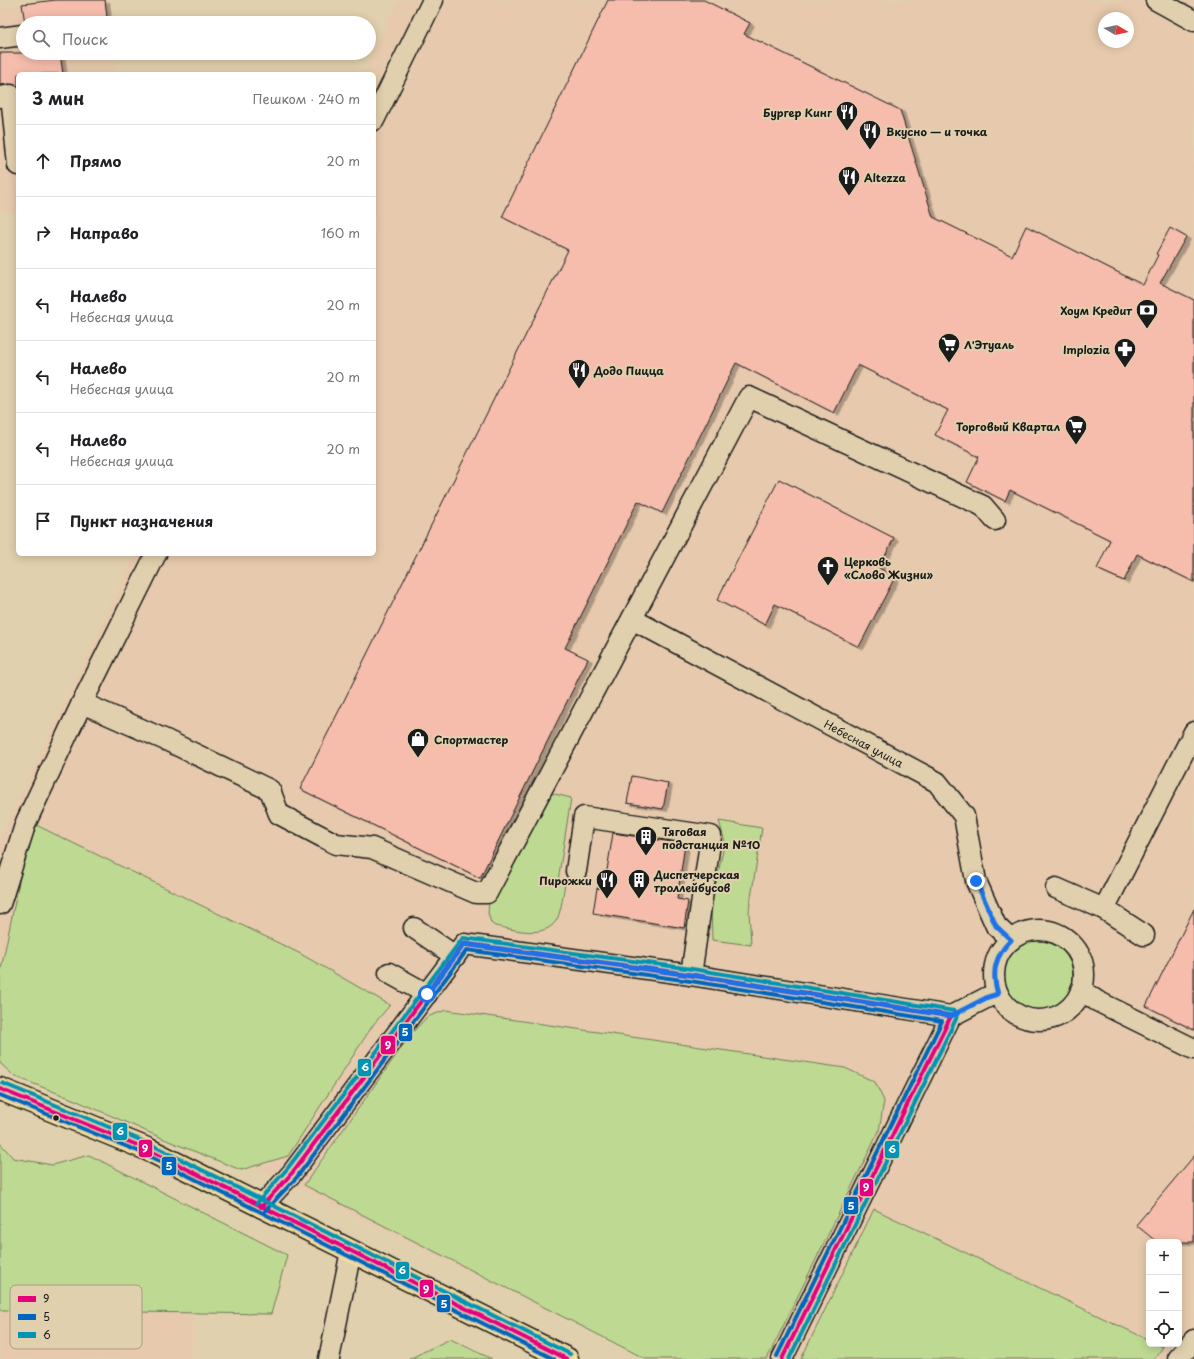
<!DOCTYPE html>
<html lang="ru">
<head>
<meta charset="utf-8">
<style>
  :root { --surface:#fff; --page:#f2f2f2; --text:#202124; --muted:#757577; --line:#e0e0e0 }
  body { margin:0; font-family:"Playpen Sans",sans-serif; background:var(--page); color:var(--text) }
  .controls { position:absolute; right:12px; bottom:12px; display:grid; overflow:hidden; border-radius:6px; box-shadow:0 2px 10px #0003 }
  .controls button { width:36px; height:36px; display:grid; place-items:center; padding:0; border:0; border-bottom:1px solid var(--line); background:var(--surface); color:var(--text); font:20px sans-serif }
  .compass { position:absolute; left:1098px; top:12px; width:36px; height:36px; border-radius:50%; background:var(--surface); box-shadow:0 2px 10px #0003; rotate:99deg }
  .stop { position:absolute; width:12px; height:12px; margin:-9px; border:3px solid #1a73e8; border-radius:50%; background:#fff }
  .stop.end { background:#1a73e8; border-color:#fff; box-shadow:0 1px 4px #0008 }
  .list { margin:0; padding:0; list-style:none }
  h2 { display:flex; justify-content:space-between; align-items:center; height:52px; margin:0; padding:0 16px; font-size:17px }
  h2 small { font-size:13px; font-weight:400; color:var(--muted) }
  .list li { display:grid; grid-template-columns:26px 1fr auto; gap:12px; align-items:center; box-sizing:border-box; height:72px; padding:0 16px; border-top:1px solid var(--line) }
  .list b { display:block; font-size:15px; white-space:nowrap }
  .list p { margin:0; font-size:13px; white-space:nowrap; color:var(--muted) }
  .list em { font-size:13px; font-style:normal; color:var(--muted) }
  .icon { flex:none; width:22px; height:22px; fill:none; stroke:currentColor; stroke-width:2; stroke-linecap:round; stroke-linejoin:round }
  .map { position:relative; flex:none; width:1194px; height:1359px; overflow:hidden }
  .search { position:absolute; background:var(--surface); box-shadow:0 2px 10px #0003; left:16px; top:16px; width:360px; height:44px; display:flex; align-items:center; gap:10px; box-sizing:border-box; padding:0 14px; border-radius:22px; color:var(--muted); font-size:15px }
  .panel { position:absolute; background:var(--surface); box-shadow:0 2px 10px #0003; left:16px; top:72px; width:360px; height:484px; border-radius:6px }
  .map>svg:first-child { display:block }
</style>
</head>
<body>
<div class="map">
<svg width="1194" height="1359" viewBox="0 0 1194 1359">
  <defs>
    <filter id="shadow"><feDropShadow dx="4.5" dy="2.5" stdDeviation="0" flood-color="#0004"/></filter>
  </defs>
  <rect width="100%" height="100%" fill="#e1d0ad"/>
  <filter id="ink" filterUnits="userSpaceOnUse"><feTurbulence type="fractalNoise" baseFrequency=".025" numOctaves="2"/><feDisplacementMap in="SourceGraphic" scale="8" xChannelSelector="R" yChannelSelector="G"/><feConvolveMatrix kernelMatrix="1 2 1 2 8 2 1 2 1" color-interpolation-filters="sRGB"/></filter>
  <g filter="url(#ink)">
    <!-- built -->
    <g fill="#e7caad" fill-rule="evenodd">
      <polygon points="56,0 107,0 113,11 114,23 23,23 23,53 116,53 114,74 18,74 18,214 0,211 0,7"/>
      <path d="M398,0H1194V1359H649L257,1168L0,1060V839L135,554H374V74H363ZM1104,18H1128V42H1104ZM1149,1242H1179V1344H1149Z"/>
      <polygon points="0,1270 195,1279 191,1359 0,1359"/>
    </g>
    <!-- green -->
    <g fill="#beda92" stroke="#6d7b57">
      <path d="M571,744L575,748L551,793L571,798L558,881L565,883C563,894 562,907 558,917C548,941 513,929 495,926L491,923L488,913L489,903Z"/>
      <polygon points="719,821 762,828 749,910 751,945 712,940 711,904 725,842"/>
      <polygon points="36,825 299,953 390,1005 373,1025 288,1156 241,1170 171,1142 75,1100 14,1076 0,1063 0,974 24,858"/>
      <circle cx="1038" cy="976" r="35"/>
      <polygon points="446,1010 845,1068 875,1082 884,1101 879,1131 767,1359 646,1359 304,1185 411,1034 427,1017"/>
      <polygon points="0,1143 13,1158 52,1165 89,1155 287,1255 271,1314 0,1310"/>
      <polygon points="874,1209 1149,1340 1149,1344 1156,1344 1163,1347 1154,1359 801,1359"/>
      <polygon points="450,1339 492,1359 409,1359"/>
    </g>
    <!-- building -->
    <g fill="#f6bdad" stroke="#1c1c1c" filter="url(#shadow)">
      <polygon points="56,0 105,0 107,17 57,23 25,23 22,4"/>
      <polygon points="608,0 704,0 750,23 744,34 900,110 933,217 1012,256 1026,226 1143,285 1158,255 1156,254 1170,228 1186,237 1160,283 1194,300 1194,582 1137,554 1124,581 1097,569 1110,540 1010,490 1005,501 967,482 979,457 935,435 948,410 858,365 834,413 736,363 662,513 638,501 565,648 588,659 480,878 300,789 568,250 502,217"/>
      <polygon points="0,53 60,53 63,74 18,74 18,86 9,84 0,85"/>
      <polygon points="779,479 894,538 879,568 895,577 859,647 775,604 765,625 717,600"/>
      <polygon points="632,776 668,783 663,809 627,803"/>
      <polygon points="613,833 685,844 677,899 688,901 684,928 593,913 597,888 604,889"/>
      <polygon points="1194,909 1194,1030 1146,1006"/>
      <polygon points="1194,1156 1194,1242 1157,1242 1136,1225"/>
    </g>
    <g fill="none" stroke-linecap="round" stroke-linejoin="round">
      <!-- minor casing -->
      <g stroke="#1c1c1c" stroke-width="23">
        <g id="minor">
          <polyline points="1156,0 1194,21"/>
          <polyline points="0,38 23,35"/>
          <polyline points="0,97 11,95 18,165"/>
          <polyline points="374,120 433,0"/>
          <path id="s1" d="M632,619L937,782L964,816L976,881L996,926L1011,940"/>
          <polyline points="82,703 168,741 270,790 279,814 336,844 372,848 476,893 487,893 749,397 983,506 995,520"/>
          <polyline points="576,871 584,817 711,836 691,975"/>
          <polyline points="1056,888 1104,909"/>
          <polyline points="0,904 26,822 82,703 156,554"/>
          <polyline points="414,928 455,956"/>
          <circle cx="1039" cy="975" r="45"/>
          <polyline points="1144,935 1104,909 1194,732"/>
          <polyline points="389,973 427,994"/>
          <polyline points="1081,990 1097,1001 1194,1049"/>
          <polyline points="261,1207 292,1173 464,944 691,975 951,1016"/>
          <polyline points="329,1359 351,1251"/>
          <polyline points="782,1359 951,1016 988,997 998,994"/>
          <polyline points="1178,1359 1194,1340"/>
        </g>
      </g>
      <!-- major casing -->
      <g stroke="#1c1c1c" stroke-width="25">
        <polyline id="major" points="0,1089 147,1149 567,1359"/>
      </g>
      <!-- minor -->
      <use href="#minor" stroke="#e1d0ad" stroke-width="20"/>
      <!-- major -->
      <use href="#major" stroke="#f9e096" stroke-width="22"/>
      <!-- bus-1 casing -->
      <g stroke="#e1d0ad" stroke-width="7">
        <g id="bus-1">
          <polyline points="0,1089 147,1149 567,1359"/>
          <polyline points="261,1207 292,1173 464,944 691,975 951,1016"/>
          <polyline points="782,1359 951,1016"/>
        </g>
      </g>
      <!-- bus-2 casing -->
      <g stroke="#e1d0ad" stroke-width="7">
        <g id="bus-2">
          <polyline points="0,1095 145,1154 554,1359"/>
          <polyline points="265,1211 297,1177 467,950 690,981 942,1021 777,1356"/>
        </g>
      </g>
      <!-- bus-3 casing -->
      <g stroke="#e1d0ad" stroke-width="7">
        <g id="bus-3">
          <polyline points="2,1083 150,1144 570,1354"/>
          <polyline points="257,1203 287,1169 463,938 692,969 954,1011 957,1014 956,1019 789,1359"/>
        </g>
      </g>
      <!-- bus-1 -->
      <use href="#bus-1" stroke="#e5007d" stroke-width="4"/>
      <!-- bus-2 -->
      <use href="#bus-2" stroke="#0065bd" stroke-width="4"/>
      <!-- bus-3 -->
      <use href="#bus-3" stroke="#0494b3" stroke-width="4"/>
    </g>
  </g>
  <g fill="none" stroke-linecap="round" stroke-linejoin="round" filter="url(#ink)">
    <!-- route -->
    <path stroke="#1a73e8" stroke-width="5" d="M427,994L464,944L691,975L951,1016L988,997L998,994C991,972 995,956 1011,940L996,926L976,881"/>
  </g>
  <!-- icons -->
  <defs>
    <g id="restaurant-pin" transform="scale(1.15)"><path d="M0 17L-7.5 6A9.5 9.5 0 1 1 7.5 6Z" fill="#1c1c1c" stroke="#e1d0ad"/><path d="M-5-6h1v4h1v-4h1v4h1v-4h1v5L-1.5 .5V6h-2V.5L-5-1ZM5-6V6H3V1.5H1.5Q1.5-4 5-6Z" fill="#fff"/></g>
    <g id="bank-pin" transform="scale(1.15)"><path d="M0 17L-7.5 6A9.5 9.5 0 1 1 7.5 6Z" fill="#1c1c1c" stroke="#e1d0ad"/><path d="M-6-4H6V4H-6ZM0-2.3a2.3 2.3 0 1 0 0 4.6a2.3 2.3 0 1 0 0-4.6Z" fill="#fff"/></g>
    <g id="supermarket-pin" transform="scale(1.15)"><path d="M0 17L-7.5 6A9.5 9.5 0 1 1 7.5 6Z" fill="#1c1c1c" stroke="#e1d0ad"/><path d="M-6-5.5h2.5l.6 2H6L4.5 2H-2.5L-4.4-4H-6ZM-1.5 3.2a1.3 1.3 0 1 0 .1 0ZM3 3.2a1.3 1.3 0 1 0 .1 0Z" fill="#fff"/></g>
    <g id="pharmacy-pin" transform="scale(1.15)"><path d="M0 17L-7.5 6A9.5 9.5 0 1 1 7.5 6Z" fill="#1c1c1c" stroke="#e1d0ad"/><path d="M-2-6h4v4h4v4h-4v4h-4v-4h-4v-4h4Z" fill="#fff"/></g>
    <g id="church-pin" transform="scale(1.15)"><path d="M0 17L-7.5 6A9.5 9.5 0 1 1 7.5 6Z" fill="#1c1c1c" stroke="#e1d0ad"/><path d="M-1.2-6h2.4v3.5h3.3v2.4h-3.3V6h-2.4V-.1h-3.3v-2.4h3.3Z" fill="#fff"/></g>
    <g id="shop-pin" transform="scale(1.15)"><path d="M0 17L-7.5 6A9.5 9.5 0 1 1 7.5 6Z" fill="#1c1c1c" stroke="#e1d0ad"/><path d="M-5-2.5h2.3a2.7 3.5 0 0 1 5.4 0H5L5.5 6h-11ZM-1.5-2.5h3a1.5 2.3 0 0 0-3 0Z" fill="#fff"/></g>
    <g id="building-pin" transform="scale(1.15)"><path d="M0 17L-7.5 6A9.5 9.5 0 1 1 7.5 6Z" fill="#1c1c1c" stroke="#e1d0ad"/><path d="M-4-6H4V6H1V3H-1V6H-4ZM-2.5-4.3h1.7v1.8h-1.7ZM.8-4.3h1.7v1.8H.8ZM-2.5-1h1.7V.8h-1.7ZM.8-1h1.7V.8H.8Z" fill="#fff"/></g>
  </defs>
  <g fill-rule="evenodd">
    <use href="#restaurant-pin" x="847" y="112"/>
    <use href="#restaurant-pin" x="870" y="131"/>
    <use href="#restaurant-pin" x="849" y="177"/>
    <use href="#bank-pin" x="1147" y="310"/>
    <use href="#supermarket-pin" x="949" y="344"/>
    <use href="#pharmacy-pin" x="1125" y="349"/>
    <use href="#restaurant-pin" x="579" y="370"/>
    <use href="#supermarket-pin" x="1076" y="426"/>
    <use href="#church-pin" x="828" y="567"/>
    <use href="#shop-pin" x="418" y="739"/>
    <use href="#building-pin" x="646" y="837"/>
    <use href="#restaurant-pin" x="607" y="880"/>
    <use href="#building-pin" x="639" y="880"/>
  </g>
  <!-- markers -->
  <circle fill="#1c1c1c" stroke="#e1d0ad" stroke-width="1.5" cx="56" cy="1118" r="3.5"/>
  <g text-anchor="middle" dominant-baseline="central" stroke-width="4" stroke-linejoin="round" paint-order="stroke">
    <!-- poi labels -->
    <g font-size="11" font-weight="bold" fill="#1c1c1c" stroke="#e1d0ad" text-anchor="start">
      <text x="832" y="112" text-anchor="end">Бургер Кинг</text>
      <text x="886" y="131">Вкусно — и точка</text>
      <text x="864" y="177">Altezza</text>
      <text x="1132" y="310" text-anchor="end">Хоум Кредит</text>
      <text x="964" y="344">Л'Этуаль</text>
      <text x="1110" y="349" text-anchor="end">Implozia</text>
      <text x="594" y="370">Додо Пицца</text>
      <text x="1060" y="426" text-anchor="end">Торговый Квартал</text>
      <text x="844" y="561">Церковь<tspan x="844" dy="13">«Слово Жизни»</tspan></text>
      <text x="434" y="739">Спортмастер</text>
      <text x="662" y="831">Тяговая<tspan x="662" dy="13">подстанция №10</tspan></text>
      <text x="654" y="874">Диспетчерская<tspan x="654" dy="13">троллейбусов</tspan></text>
      <text x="592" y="880" text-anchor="end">Пирожки</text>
    </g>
    <!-- street labels -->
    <g font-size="11" fill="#1c1c1c" stroke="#e1d0ad">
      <text stroke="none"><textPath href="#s1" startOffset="263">Небесная улица</textPath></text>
    </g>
  </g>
  <!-- legend -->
  <rect x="10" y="1285" width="132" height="64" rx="6" fill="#e1d0ad" stroke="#a69a82" stroke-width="1"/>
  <rect x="18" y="1296" width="18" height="6" fill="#e5007d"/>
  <rect x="18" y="1314" width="18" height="6" fill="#0065bd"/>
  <rect x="18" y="1332" width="18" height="6" fill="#0494b3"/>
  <g font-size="11" fill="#1c1c1c">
    <text x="43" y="1303">9</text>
    <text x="43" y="1321">5</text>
    <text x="43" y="1339">6</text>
  </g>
  <g stroke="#e1d0ad" stroke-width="1.5">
    <rect x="398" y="1023" width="15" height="19" rx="4" fill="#0065bd"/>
    <rect x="380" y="1035" width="16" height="20" rx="4" fill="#e5007d"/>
    <rect x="357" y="1058" width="15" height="19" rx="4" fill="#0494b3"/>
    <rect x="112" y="1122" width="16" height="19" rx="4" fill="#0494b3"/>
    <rect x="138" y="1139" width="15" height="19" rx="4" fill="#e5007d"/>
    <rect x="884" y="1140" width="16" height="19" rx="4" fill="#0494b3"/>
    <rect x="161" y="1156" width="16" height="20" rx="4" fill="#0065bd"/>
    <rect x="859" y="1178" width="15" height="19" rx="4" fill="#e5007d"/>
    <rect x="843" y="1196" width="16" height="19" rx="4" fill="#0065bd"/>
    <rect x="395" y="1261" width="15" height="19" rx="4" fill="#0494b3"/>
    <rect x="419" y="1279" width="15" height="19" rx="4" fill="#e5007d"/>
    <rect x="436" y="1294" width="15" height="19" rx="4" fill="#0065bd"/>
  </g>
  <g font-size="11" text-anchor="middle" font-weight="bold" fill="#fff">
    <text x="405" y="1036">5</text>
    <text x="388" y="1049">9</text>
    <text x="365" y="1071">6</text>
    <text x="120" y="1135">6</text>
    <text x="145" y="1152">9</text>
    <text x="892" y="1153">6</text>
    <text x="169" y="1170">5</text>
    <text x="866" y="1191">9</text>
    <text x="851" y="1210">5</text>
    <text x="402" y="1274">6</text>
    <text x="426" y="1293">9</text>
    <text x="444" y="1308">5</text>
  </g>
</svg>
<div class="controls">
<button>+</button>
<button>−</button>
<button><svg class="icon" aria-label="locate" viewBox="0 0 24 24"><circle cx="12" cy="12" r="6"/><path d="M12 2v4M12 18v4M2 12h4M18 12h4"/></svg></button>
</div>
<svg class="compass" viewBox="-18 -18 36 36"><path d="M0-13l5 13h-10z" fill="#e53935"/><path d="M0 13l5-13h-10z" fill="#757577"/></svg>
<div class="stop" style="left:427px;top:994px"></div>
<div class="stop end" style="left:976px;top:881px"></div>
<div class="search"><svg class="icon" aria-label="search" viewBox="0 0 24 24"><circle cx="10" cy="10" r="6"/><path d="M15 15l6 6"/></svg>Поиск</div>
<section class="panel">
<h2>3 мин<small>Пешком · 240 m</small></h2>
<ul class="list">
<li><svg class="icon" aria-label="ahead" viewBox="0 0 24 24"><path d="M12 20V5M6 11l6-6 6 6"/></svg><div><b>Прямо</b></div><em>20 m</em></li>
<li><svg class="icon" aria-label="right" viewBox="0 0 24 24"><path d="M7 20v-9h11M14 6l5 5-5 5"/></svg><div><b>Направо</b></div><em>160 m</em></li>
<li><svg class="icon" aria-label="left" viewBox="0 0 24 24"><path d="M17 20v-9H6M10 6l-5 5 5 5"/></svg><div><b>Налево</b><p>Небесная улица</p></div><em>20 m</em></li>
<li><svg class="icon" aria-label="left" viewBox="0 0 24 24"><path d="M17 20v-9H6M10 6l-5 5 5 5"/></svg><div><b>Налево</b><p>Небесная улица</p></div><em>20 m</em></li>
<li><svg class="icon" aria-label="left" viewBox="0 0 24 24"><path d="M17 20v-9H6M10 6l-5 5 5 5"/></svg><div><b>Налево</b><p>Небесная улица</p></div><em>20 m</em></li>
<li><svg class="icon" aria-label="arrive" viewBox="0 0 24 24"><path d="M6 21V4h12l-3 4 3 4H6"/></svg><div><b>Пункт назначения</b></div></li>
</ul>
</section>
</div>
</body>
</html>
